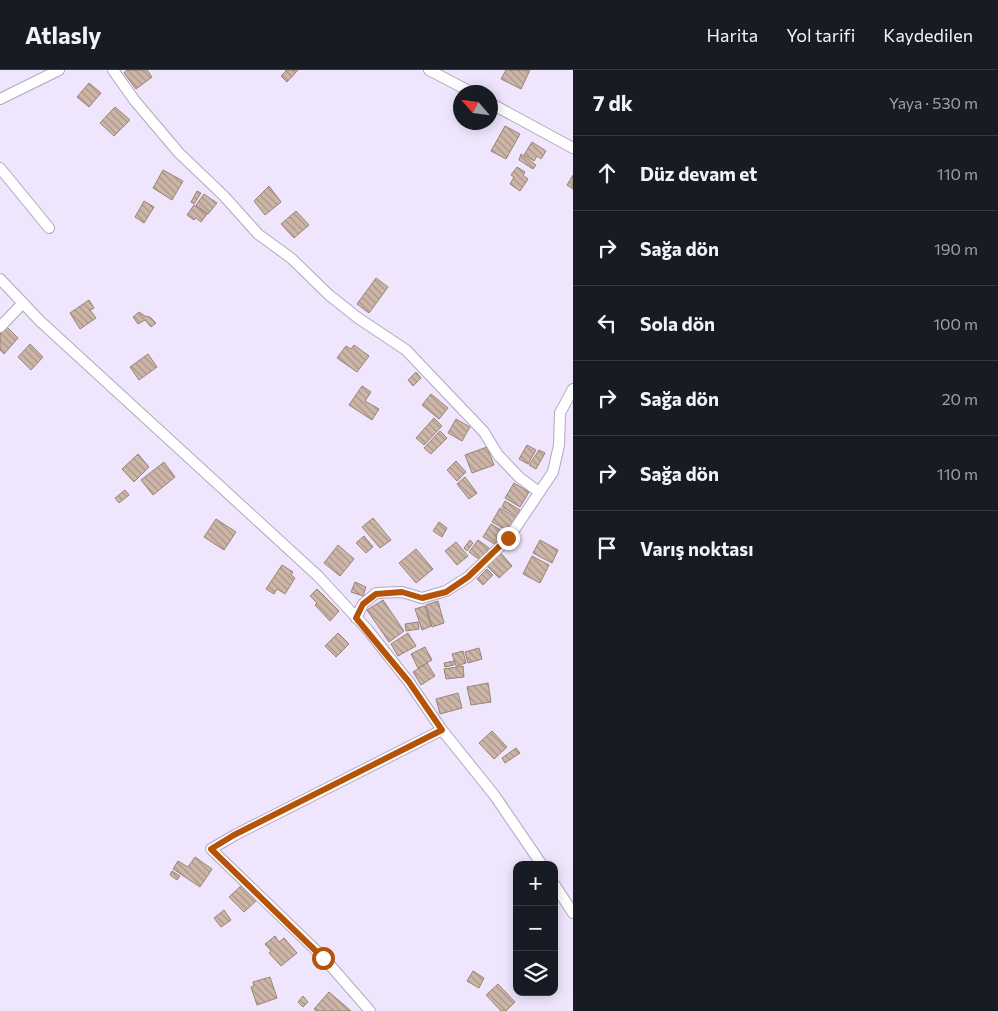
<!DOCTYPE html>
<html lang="tr">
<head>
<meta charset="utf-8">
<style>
  :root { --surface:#171b24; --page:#20242c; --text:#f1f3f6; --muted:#9ea1a6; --line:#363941 }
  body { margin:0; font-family:Commissioner,sans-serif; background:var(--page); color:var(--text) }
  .controls { position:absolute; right:15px; bottom:15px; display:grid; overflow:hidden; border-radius:10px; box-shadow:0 2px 12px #0003 }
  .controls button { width:45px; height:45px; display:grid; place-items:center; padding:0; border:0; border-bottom:1px solid var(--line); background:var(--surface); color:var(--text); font:25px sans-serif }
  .compass { position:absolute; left:453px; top:15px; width:45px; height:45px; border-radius:50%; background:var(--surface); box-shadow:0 2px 12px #0003; rotate:298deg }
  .stop { position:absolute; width:15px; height:15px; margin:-11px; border:4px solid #b45309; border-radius:50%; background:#fff }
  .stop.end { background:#b45309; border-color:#fff; box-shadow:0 1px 5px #0008 }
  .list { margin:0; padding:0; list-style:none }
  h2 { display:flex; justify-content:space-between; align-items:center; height:65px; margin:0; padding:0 20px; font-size:21px }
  h2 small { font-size:16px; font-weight:400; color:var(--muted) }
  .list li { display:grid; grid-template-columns:32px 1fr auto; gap:15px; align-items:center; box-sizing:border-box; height:75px; padding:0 20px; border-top:1px solid var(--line) }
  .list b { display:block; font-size:19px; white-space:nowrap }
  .list em { font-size:16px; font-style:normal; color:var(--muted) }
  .icon { flex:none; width:28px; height:28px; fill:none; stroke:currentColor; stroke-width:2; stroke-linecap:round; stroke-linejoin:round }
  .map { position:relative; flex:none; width:573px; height:941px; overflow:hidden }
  header { display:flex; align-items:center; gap:30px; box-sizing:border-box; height:70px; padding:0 25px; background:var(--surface); border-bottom:1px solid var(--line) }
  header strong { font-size:24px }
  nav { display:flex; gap:28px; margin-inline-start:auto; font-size:18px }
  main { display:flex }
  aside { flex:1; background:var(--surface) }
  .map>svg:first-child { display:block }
</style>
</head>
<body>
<header>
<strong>Atlasly</strong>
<nav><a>Harita</a><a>Yol tarifi</a><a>Kaydedilen</a></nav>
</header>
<main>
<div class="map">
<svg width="573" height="941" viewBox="0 0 573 941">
  <defs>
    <pattern id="building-back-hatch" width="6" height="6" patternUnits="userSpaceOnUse" patternTransform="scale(1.25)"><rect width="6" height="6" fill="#cdb6a7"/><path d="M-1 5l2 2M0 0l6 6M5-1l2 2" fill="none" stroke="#a79489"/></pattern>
  </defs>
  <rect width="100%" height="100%" fill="#efe5fd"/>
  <!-- building -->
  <g fill="url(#building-back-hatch)" stroke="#9a8476">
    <polygon points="127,0 147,0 152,7 136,19 124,3"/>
    <polygon points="285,0 298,0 287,12 281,6 286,1"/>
    <polygon points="506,0 530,0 521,19 501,9"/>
    <polygon points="89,13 101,23 89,37 77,27"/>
    <polygon points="115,37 130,50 114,66 100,53"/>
    <polygon points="505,56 520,64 506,89 491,81"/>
    <polygon points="532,72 546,81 541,89 537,86 534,91 524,85"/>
    <polygon points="521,84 536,95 533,99 519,90"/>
    <polygon points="517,97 525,102 523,105 528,109 520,121 510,114 514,107 511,105"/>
    <polygon points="163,100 183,111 172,130 153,118"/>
    <polygon points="573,105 573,119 567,115"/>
    <polygon points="269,116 281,132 265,145 254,131"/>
    <polygon points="197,121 201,123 194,134 191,132"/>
    <polygon points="204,124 217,133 208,144 196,135"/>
    <polygon points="144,131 154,137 144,153 135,147"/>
    <polygon points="194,135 207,144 201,152 196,148 194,150 187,145"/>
    <polygon points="296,141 309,155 294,168 281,154"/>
    <polygon points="376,208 388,217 369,243 357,234"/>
    <polygon points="89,230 94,238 90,240 96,248 80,259 70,243"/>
    <polygon points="139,242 145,246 150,247 156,253 151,257 145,250 138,254 133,247"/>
    <polygon points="7,257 18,268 4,284 0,280 0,264"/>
    <polygon points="30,274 43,287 31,300 18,287"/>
    <polygon points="354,275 369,286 357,302 337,288 346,276 351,279"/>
    <polygon points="148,284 157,297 139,310 130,297"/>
    <polygon points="416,302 421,308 413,316 408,310"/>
    <polygon points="362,316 371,322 365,331 379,339 372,350 349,335"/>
    <polygon points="431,324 448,338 439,349 422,335"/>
    <polygon points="434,348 442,356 424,375 416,368"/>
    <polygon points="456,349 470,357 462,371 448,363"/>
    <polygon points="440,361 447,368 431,384 424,378"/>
    <polygon points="527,375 536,380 528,394 519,389"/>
    <polygon points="487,377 494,395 472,403 465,385"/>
    <polygon points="539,380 545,383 536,399 529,395"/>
    <polygon points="138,384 149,397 134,412 122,399"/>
    <polygon points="456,391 466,402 457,411 447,400"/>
    <polygon points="164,392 175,407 153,425 141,410"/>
    <polygon points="465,407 477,423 469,429 457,414"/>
    <polygon points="514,413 529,422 520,437 505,428"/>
    <polygon points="125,420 129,425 119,433 115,428"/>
    <polygon points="505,431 520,440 517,446 502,437"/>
    <polygon points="500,438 516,447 508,461 492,452"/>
    <polygon points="373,448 391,470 380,478 362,457"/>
    <polygon points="216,449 236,462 224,480 204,467"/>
    <polygon points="439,452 447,458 442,467 433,461"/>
    <polygon points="491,454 504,462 496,475 483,467"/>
    <polygon points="364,466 373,477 366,483 356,473"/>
    <polygon points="470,470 473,473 467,481 464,478"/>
    <polygon points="478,470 489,478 480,490 469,482"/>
    <polygon points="540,470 558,480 552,493 533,483"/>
    <polygon points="456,472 468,486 457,495 445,481"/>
    <polygon points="338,475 354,489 340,506 324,493"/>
    <polygon points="416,479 433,499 416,513 399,493"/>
    <polygon points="500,482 512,496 499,508 486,495"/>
    <polygon points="532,486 549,495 540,513 523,504"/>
    <polygon points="282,495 293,502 291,505 295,508 285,524 277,519 274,524 266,519"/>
    <polygon points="487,499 493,505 483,515 477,509"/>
    <polygon points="355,512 366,517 363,526 351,522"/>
    <polygon points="317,519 339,541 330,551 315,535 317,533 310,526"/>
    <polygon points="383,530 404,561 389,572 367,540"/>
    <polygon points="438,531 444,553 432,557 426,535"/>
    <polygon points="425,536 431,556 422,560 415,539"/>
    <polygon points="418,552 419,559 406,561 405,554"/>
    <polygon points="338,563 349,574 336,587 325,576"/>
    <polygon points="408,563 416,576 398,586 391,574"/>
    <polygon points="425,577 432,590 418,598 411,584"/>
    <polygon points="479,578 482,589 468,593 465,582"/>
    <polygon points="463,581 466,593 456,596 452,584"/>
    <polygon points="454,591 454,595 445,597 444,593"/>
    <polygon points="427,593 435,606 421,615 413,602"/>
    <polygon points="463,596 464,607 446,609 444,599"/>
    <polygon points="488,613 491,632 471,635 467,617"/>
    <polygon points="458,623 462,638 440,644 436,629"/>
    <polygon points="492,661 507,677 494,689 479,673"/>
    <polygon points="516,678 520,683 505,693 502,688"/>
    <polygon points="195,787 212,799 200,817 173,799 178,791 188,797"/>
    <polygon points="172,801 180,806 177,810 170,805"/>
    <polygon points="244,813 258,829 244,842 229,827"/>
    <polygon points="224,840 231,850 221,857 214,848"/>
    <polygon points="275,866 279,872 284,868 297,883 281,896 269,883 271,881 265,874"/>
    <polygon points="473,901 484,908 479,918 467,911"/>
    <polygon points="270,907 277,928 257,935 251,917 254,916 253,912"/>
    <polygon points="498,914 515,932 506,941 501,941 486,925"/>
    <polygon points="329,922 351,941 316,941 314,939"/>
    <polygon points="303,926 308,932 303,937 298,932"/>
  </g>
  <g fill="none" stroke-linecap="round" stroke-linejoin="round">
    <!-- minor casing -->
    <g stroke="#b1a8bf" stroke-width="12">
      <g id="minor">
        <polyline points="113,0 135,31 179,83 224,126 258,164 291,188 329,225 358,248 406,280 484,362 498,385 519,407 539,422"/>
        <polyline points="429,0 471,22"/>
        <polyline points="0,29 59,0"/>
        <polyline points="490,33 573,78"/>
        <polyline points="0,98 49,158"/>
        <polyline points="0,209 40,251 318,506 367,559 409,612 442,660 495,726 542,795"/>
        <polyline points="0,257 23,233"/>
        <polyline points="356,548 363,534 376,523 402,522 422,528 446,521 468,507 508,469 553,402 559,375 560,343 573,319"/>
        <polyline points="554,814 573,843"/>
        <polyline points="370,941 323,887 211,779 235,765 442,660"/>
      </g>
    </g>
    <!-- minor -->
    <use href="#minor" stroke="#fff" stroke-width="10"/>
  </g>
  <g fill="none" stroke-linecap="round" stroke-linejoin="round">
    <!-- route -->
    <polyline stroke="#b45309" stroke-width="6" points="323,888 211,779 234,765 442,660 409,612 356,548 363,534 376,524 402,522 422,528 446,522 468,507 508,468"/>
  </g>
</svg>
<div class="controls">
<button>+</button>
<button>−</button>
<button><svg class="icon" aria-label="layers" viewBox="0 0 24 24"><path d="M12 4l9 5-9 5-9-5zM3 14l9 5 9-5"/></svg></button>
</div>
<svg class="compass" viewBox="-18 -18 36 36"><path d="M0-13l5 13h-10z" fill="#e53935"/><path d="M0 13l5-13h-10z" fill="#9ea1a6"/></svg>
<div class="stop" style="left:323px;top:888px"></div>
<div class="stop end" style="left:508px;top:468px"></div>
</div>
<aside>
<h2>7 dk<small>Yaya · 530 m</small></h2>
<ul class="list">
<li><svg class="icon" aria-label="ahead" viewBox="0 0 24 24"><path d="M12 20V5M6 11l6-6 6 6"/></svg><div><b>Düz devam et</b></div><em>110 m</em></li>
<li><svg class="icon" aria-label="right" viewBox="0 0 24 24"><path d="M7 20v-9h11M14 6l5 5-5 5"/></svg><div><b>Sağa dön</b></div><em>190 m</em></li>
<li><svg class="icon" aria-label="left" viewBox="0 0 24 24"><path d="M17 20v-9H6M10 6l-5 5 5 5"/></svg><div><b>Sola dön</b></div><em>100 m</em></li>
<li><svg class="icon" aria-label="right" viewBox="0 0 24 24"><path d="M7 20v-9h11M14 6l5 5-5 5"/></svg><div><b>Sağa dön</b></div><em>20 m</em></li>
<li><svg class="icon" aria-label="right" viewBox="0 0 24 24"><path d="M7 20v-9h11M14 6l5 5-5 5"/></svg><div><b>Sağa dön</b></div><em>110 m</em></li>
<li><svg class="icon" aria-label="arrive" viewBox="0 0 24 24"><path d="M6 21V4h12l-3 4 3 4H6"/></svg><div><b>Varış noktası</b></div></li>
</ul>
</aside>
</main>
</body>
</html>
